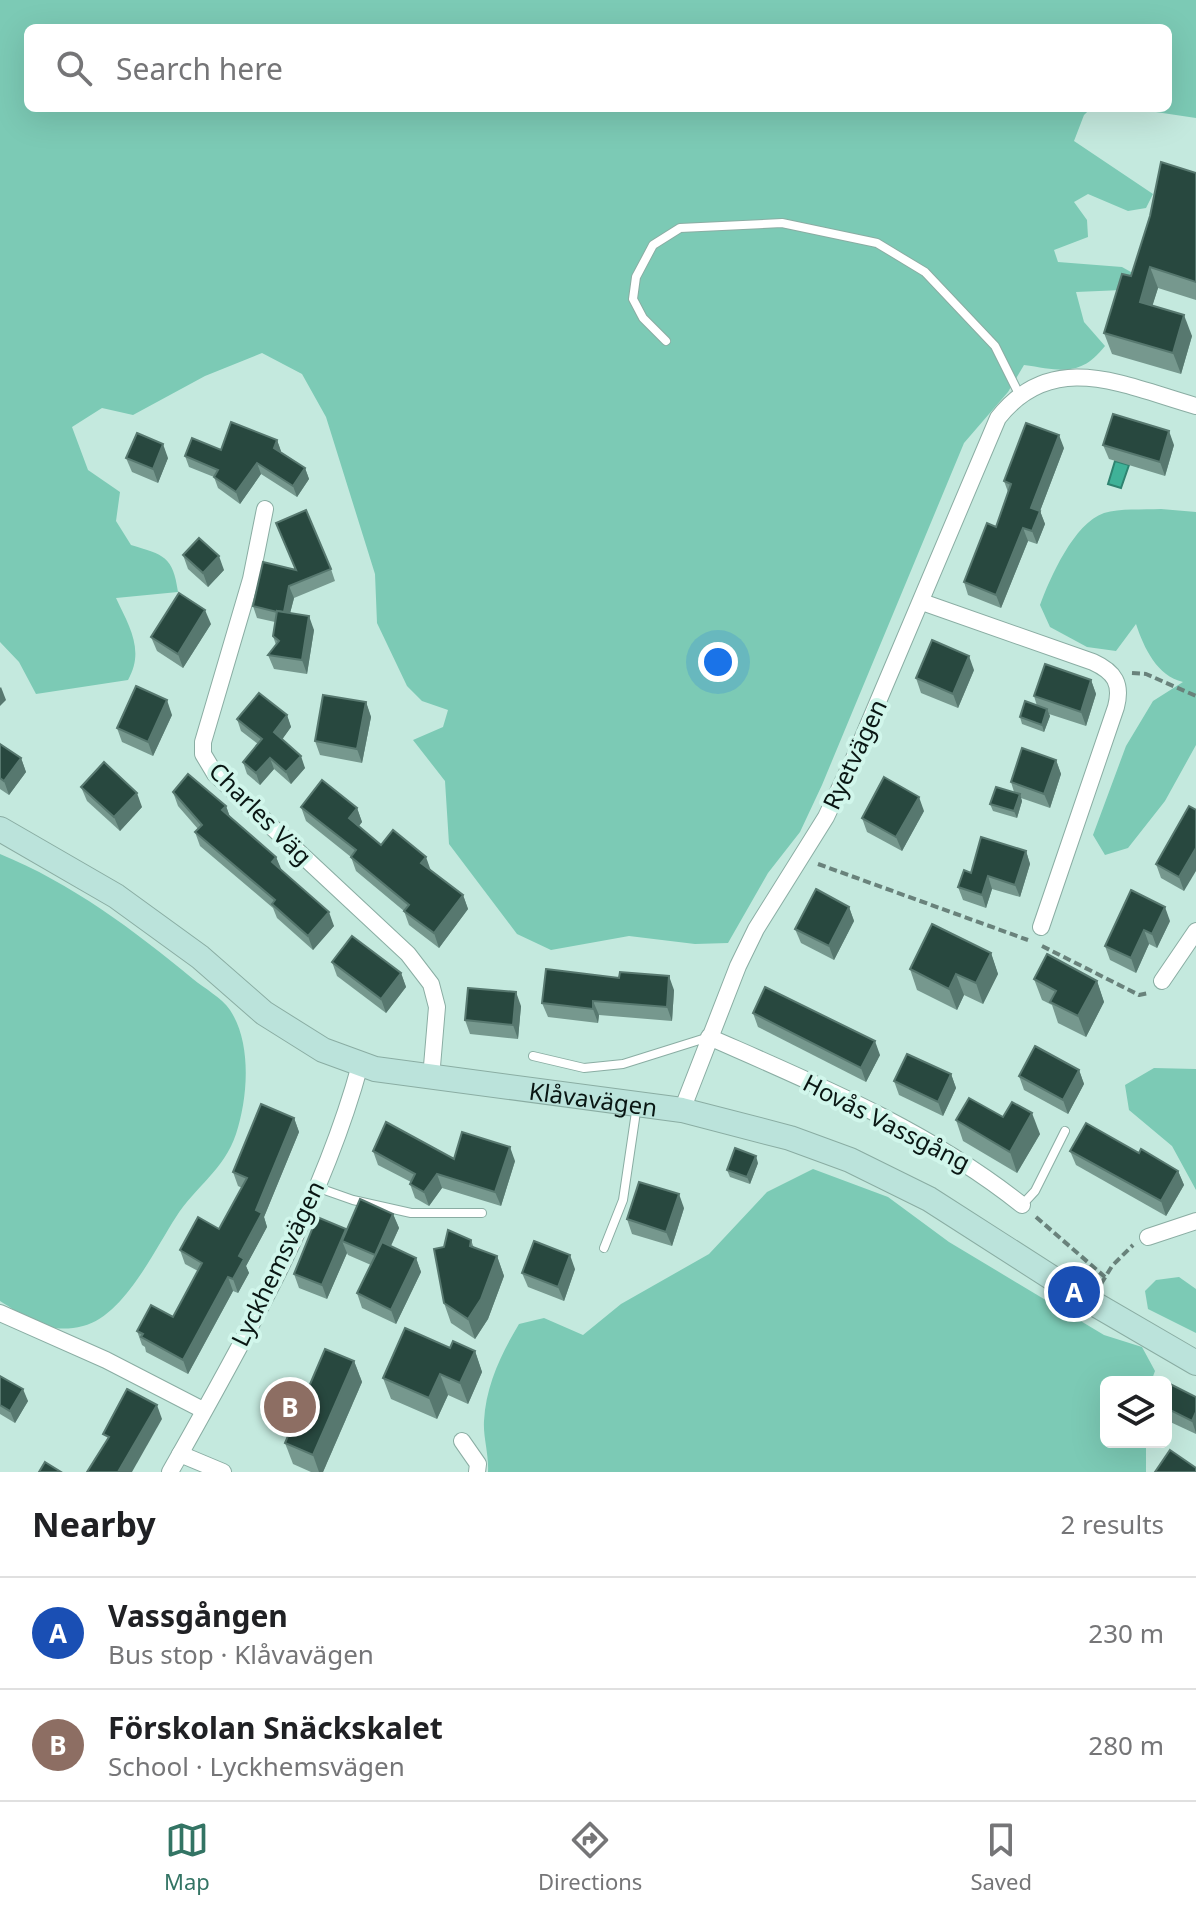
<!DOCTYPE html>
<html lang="en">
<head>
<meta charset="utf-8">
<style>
  :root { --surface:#fff; --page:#f6f6f6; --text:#202124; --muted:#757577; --line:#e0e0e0; --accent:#337464 }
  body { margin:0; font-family:"Noto Sans",sans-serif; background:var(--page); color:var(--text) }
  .controls { position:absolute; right:24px; bottom:24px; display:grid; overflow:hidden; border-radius:12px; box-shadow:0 8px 32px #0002 }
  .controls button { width:72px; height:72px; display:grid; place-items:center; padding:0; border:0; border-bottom:2px solid var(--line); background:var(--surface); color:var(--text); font:40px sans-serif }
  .you { position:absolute; left:718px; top:662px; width:28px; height:28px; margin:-20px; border:6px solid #fff; border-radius:50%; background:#1a73e8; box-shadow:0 0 0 12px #1a73e833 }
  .badge { display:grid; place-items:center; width:52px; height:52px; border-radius:50%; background:var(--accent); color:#fff; font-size:26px; font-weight:700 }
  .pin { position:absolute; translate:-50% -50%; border:4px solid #fff; box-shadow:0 2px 8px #0006 }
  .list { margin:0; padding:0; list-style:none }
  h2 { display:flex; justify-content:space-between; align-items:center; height:104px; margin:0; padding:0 32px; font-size:34px }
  h2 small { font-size:26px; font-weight:400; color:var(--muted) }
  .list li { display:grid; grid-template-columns:52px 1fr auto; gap:24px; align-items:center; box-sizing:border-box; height:112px; padding:0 32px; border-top:2px solid var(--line) }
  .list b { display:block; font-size:30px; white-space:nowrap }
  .list p { margin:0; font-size:26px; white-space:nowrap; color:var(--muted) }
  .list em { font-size:26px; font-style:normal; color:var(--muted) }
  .icon { flex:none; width:44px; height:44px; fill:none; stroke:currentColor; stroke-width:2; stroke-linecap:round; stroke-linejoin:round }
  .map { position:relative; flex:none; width:1196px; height:1472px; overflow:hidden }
  .search { position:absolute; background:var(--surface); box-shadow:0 8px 32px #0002; left:24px; right:24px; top:24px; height:88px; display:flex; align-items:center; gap:20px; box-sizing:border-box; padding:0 28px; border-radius:12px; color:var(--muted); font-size:30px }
  .sheet { height:328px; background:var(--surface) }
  nav { display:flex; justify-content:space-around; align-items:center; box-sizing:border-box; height:112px; border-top:2px solid var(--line); background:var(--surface); font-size:22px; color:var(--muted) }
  nav a { display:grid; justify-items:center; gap:4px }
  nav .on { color:var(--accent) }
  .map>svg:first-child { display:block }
</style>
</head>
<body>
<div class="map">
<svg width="1196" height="1472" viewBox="0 0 1196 1472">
  <rect width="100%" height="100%" fill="#c4e9de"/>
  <!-- green -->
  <g fill="#7ccab5">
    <path d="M0,0H1196V118L1129,108H1168V28H28V108H1091L1084,115L1074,141L1153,194L1146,208L1128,211L1088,194L1074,202L1087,220L1088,237L1054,250L1058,262L1122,267L1138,276L1122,290L1076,292L1084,322L1105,346C1080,378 1060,370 1024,365L1008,392L964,443L822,785L800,832L768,873L728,943L695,944L629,936L551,950L517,934L449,844L445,781L413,740L443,727L448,710L422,701L407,686L377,623L375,574L326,417L302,374L262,353L205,376L133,415L102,408L72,427L88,470L120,492L116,521L131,545C164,555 173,556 178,592L116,598C129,626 145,650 128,680L36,694L19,662L0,642Z"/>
    <path d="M1161,509L1196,512V745L1165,801L1128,848L1105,855L1093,835L1126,746L1153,701L1183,682C1157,676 1144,648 1136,624L1116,651L1087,647L1050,627L1040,605C1050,578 1074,523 1104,513C1120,508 1143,510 1161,509Z"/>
    <path d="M0,854C71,883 134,930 193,979C204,988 222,998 230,1010C252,1043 248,1098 236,1134C224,1170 195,1187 176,1217C155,1249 124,1316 83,1326C48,1335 29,1319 0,1301Z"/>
    <polygon points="1154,1068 1196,1069 1196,1190 1172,1146 1129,1110 1125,1085"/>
    <path d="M813,1169L888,1197L949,1242L1104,1335L1142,1347L1155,1371L1151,1382H1106V1442H1146V1472H488C489,1454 483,1437 484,1421C486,1385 501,1354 519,1324L544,1318L583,1335L621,1304L709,1254L767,1192Z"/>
    <polygon points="1179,1277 1196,1289 1196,1333 1148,1309 1145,1291 1156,1280"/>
  </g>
  <!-- water -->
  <polygon fill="#3fb298" stroke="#2f8370" stroke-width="2" points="1115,461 1129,465 1121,488 1108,484"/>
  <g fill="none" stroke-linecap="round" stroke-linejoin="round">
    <!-- lane casing -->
    <g stroke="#8aada3" stroke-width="10">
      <g id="lane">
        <polyline points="666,341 643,318 633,299 636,277 653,245 680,228 782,223 877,243 925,272 995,346 1019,394"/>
        <polyline points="533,1056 584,1068 623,1064 709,1037"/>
        <polyline points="316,1187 353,1200 411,1213 482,1213"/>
        <polyline points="1022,1205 1035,1191 1065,1131"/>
        <polyline points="604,1248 623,1200 637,1105"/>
      </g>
    </g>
    <!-- street casing -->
    <g stroke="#8aada3" stroke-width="18">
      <g id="street">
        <polyline points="265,509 251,579 203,742 203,754 215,774 408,954 431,984 437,1007 431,1078"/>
        <path d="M922,602L1093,662C1115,672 1122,684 1116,707L1041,927"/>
        <polyline points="1162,981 1196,931"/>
        <path d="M709,1037C818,1085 928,1130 1022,1205"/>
        <path d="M682,1110L738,966L756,929L826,817L855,756L998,418C1053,348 1125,386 1196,406"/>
        <polyline points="1148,1237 1196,1221"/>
        <polyline points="0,1313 106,1360 203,1410"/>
        <polyline points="462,1441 478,1464 477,1472"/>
        <polyline points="180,1454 223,1472"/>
        <path d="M170,1472C241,1346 322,1205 360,1065"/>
      </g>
    </g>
    <!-- secondary casing -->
    <g stroke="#8aada3" stroke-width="26">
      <g id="secondary">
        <path id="s1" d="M0,829L116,896L200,957L264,1013L323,1050L375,1069L682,1110L790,1138L850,1160L929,1199L1074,1292L1196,1363"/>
      </g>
    </g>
    <!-- path -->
    <g stroke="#69827b" stroke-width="4" stroke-dasharray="8 4" stroke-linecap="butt">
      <polyline points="1132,673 1146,674 1196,696"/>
      <polyline points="818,864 1028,940"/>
      <polyline points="1042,946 1139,995 1149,993"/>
      <polyline points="1036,1217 1105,1277"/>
      <polyline points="1101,1284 1112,1266 1133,1245"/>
    </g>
    <!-- lane -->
    <use href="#lane" stroke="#fff" stroke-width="8"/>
    <!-- street -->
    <use href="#street" stroke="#fff" stroke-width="16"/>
    <!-- secondary -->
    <use href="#secondary" stroke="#bbe3db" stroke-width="24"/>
  </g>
  <!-- wall -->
  <g fill="#76988e">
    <polygon points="1196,173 1196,300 1158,288 1152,306 1192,336 1181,374 1112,354 1104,333 1131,276"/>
    <polygon points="277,440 281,452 305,468 309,479 297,497 261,474 240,504 218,488 214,477 189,467 185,456"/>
    <polygon points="1103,445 1174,445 1165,476 1109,459"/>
    <polygon points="1064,448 1040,511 1045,524 1037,544 1028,541 1001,608 968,595 964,582 996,527 1008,492 1004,481"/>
    <polygon points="126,458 168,458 158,483 132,472"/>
    <polygon points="183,555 224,570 208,587 188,569"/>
    <polygon points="331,569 335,581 294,598 290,613 314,630 307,674 274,669 268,655 276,645 273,636 275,622 257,618 253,606 295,570"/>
    <polygon points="211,624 183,668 157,651 151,637"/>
    <polygon points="974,670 958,708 921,693 916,678"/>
    <polygon points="1091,680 1096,694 1086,726 1049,714 1050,716 1044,732 1022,724 1020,717 1037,706 1034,696"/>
    <polygon points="366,702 371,717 362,763 320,755 315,741"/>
    <polygon points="172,715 153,756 122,742 117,728"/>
    <polygon points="287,715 291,727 282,739 305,768 291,784 274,769 260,785 247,774 243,762 258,744 241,731 237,719"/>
    <polygon points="0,744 21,758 26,772 9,795 0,789"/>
    <polygon points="1056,760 1061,774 1050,808 1021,798 1022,801 1017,818 993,811 990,804 1014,792 1011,782"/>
    <polygon points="81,787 142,807 120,831 87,801"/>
    <polygon points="173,792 226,806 230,817 276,857 281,870 334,926 313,950 277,918 273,908 200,846 195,832 198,829 178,806"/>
    <polygon points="1189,806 1184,891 1161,878 1156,864"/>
    <polygon points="301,807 357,808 362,822 359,826 381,845 431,870 463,895 468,909 439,948 409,925 404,911 356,871 351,857 306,821"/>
    <polygon points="924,811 902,851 867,832 862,818"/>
    <polygon points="1026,851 1030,864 1020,897 992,889 986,908 963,900 958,887 971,873"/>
    <polygon points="849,907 854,921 834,960 801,943 795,929"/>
    <polygon points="1170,921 1157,948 1149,944 1136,973 1110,960 1105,946"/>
    <polygon points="991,953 998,974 983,1004 964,995 957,1010 917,990 910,969"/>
    <polygon points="332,962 401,973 406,987 386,1013 337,976"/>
    <polygon points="619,978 674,990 672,1021 599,1015 598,1023 548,1017 542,1003"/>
    <polygon points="1034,979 1097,981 1104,1002 1086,1037 1058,1023 1052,1005 1042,1000"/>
    <polygon points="521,1006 518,1039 470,1034 465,1020"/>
    <polygon points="753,1013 880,1055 866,1082 758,1027"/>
    <polygon points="1079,1070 1084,1084 1068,1114 1024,1090 1019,1076"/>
    <polygon points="951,1074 956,1088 943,1116 899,1095 894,1081"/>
    <polygon points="1003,1117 1040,1134 1017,1173 963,1141 956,1120"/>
    <polygon points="294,1118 299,1132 264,1217 267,1227 246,1266 249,1273 238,1293 233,1291 188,1374 146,1352 145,1347 142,1345 137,1331 173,1317 198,1271 185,1264 180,1250 219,1229 242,1188 238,1186 233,1172"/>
    <polygon points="373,1151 454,1159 515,1161 501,1206 442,1188 429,1206 415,1198 410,1184 411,1182 378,1165"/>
    <polygon points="1070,1151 1139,1153 1178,1171 1184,1185 1166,1216 1076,1165"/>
    <polygon points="758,1163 750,1184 730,1177 727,1170"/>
    <polygon points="684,1208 672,1246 632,1234 627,1219"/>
    <polygon points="393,1214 399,1228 391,1246 416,1258 421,1272 396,1324 362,1308 357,1293 371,1265 348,1255 347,1253 327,1299 299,1288 294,1274 346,1231"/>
    <polygon points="471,1240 474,1248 497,1256 504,1276 488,1319 475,1339 451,1323 444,1303"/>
    <polygon points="575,1269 564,1301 528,1287 522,1273"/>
    <polygon points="450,1348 475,1351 482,1372 468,1404 448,1395 437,1419 391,1399 383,1378"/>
    <polygon points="354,1361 362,1382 323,1472 311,1472 293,1464 285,1443"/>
    <polygon points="0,1376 28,1401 15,1423 0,1414"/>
    <polygon points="1166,1382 1196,1397 1196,1434 1166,1420"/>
  </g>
  <!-- shaded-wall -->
  <g fill="#57786f">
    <polygon points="1150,267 1158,288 1147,323 1140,302"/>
    <polygon points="1184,315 1192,336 1181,374 1173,353"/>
    <polygon points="1169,431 1174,445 1165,476 1160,462"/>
    <polygon points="1059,435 1064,448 1040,511 1045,524 1037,544 1032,531 1031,508"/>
    <polygon points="277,440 281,451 278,459 274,448"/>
    <polygon points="163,444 168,458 158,483 153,469"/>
    <polygon points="257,463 261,474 240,504 236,492"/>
    <polygon points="305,468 309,479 297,497 293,486"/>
    <polygon points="1023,528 1028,541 1001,608 996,595"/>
    <polygon points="219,556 224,570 208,587 203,573"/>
    <polygon points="289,586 294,598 287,625 283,613"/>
    <polygon points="205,610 211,624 183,668 178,654"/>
    <polygon points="309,616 314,630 307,674 302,660"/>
    <polygon points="969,656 974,670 958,708 953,694"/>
    <polygon points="1091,680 1096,694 1086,726 1081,712"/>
    <polygon points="1,687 6,700 0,706 0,688"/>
    <polygon points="167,700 172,715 153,756 148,742"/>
    <polygon points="366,702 371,717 362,763 357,749"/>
    <polygon points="1047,709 1050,716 1044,732 1042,725"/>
    <polygon points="287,715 291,727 279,744 274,732"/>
    <polygon points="301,756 305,768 291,784 286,772"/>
    <polygon points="21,758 26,772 9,795 4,781"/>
    <polygon points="270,758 274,769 260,785 256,773"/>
    <polygon points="1056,760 1061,774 1050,808 1044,794"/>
    <polygon points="137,793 142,807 120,831 114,817"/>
    <polygon points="1020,794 1022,801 1017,818 1014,811"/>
    <polygon points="919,797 924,811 902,851 896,837"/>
    <polygon points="226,806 231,820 222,810"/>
    <polygon points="357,808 362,822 354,832 349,818"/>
    <polygon points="1196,848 1196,871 1184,891 1179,877"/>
    <polygon points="1026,851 1030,864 1020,897 1015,885"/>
    <polygon points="276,857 282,871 272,862"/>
    <polygon points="426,857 431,871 421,863"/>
    <polygon points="988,876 992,889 986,908 982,895"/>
    <polygon points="463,895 468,909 439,948 434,933"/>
    <polygon points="849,907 854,921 834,960 829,946"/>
    <polygon points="1165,907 1170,921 1157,948 1152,934"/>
    <polygon points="329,912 334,926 313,950 308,936"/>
    <polygon points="1144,930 1149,944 1136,973 1131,958"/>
    <polygon points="991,953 998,974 983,1004 976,983"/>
    <polygon points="401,973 406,987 386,1013 381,999"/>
    <polygon points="956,974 964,995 957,1010 949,989"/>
    <polygon points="669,976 674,990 672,1021 667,1007"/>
    <polygon points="1097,981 1104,1002 1086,1037 1078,1016"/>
    <polygon points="516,992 521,1006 518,1039 513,1025"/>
    <polygon points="593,1001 599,1015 598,1023 593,1009"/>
    <polygon points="875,1041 880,1055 866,1082 861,1068"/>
    <polygon points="1079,1070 1084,1084 1068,1114 1063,1100"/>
    <polygon points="951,1074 956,1088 943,1116 938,1102"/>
    <polygon points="1032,1113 1040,1134 1017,1173 1010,1152"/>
    <polygon points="294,1118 299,1132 264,1217 267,1227 246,1266 249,1273 238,1293 233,1279 239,1256 256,1210"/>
    <polygon points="510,1147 515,1161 501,1206 495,1192"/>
    <polygon points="756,1156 758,1163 750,1184 747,1177"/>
    <polygon points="1178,1171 1184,1185 1166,1216 1161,1201"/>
    <polygon points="437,1174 442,1188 429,1206 424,1192"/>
    <polygon points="679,1194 684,1208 672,1246 666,1232"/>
    <polygon points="393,1214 399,1228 380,1269 375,1255"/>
    <polygon points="346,1229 351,1243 342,1241 347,1253 327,1299 322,1285"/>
    <polygon points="570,1255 575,1269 564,1301 558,1287"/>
    <polygon points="497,1256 504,1276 488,1319 475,1339 468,1319"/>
    <polygon points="416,1258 421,1272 396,1324 391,1310"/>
    <polygon points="228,1277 233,1291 188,1374 183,1360"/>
    <polygon points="475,1351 482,1372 468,1404 460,1383"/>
    <polygon points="354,1361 362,1382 323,1472 319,1472 313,1455"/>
    <polygon points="440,1374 448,1395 437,1419 429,1398"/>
    <polygon points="23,1389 28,1401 15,1423 10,1411"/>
    <polygon points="157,1405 162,1419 132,1472 118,1472"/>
    <polygon points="1196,1412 1196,1433 1192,1421"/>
  </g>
  <!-- building -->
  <g fill="#28483f" stroke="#57786f" stroke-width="2">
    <polygon points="1161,162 1196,173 1196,282 1150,267 1140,302 1184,315 1173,353 1104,333 1122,274 1131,276 1150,216"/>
    <polygon points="1113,414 1169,431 1160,462 1103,445"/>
    <polygon points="231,422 277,440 274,448 305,468 293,486 257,463 236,492 214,477 218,470 185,456 192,438 221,450"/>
    <polygon points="1026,423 1059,435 1031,508 1040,511 1032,531 1023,528 996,595 964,582 987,523 996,527 1011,484 1004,481"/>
    <polygon points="137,433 163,444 153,469 126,458"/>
    <polygon points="306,510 331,569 289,586 284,612 277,611 277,612 253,606 263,562 296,570 276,523"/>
    <polygon points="199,538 219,556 203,573 183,555"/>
    <polygon points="179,593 205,610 178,654 151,637"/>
    <polygon points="277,611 309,616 302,660 268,655 279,641 273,636"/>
    <polygon points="932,640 969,656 953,694 916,678"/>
    <polygon points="1045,664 1091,680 1081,712 1034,696"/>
    <polygon points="136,686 167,700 148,742 117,728"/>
    <polygon points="259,693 287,715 274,732 301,756 286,772 270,758 256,773 243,762 262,739 237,719"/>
    <polygon points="323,695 366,702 357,749 315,741"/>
    <polygon points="1025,701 1047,709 1042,725 1020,717"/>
    <polygon points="0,744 21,758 4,781 0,778"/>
    <polygon points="1022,748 1056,760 1044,794 1011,782"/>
    <polygon points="104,762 137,793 114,817 81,787"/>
    <polygon points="188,774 226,806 222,810 276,857 272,862 329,912 308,936 272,904 275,900 195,832 202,825 173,792"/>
    <polygon points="884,777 919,797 896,837 862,818"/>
    <polygon points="322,780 357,808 349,818 381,845 393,830 426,857 421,863 463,895 434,933 404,911 409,905 351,857 356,850 301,807"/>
    <polygon points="996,787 1020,794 1014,811 990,804"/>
    <polygon points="1189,806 1196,810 1196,848 1179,877 1156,864"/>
    <polygon points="981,837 1026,851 1015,885 988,876 982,895 958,887 964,870 971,873"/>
    <polygon points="816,889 849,907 829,946 795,929"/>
    <polygon points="1131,890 1165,907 1152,934 1144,930 1131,958 1105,946"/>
    <polygon points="932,924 991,953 976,983 956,974 949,989 910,969"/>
    <polygon points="352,936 401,973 381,999 332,962"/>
    <polygon points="1047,954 1097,981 1078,1016 1050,1002 1056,991 1034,979"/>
    <polygon points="546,969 619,978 620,972 669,976 667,1007 593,1001 593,1009 542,1003"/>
    <polygon points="765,987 875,1041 861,1068 753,1013"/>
    <polygon points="468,988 516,992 513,1025 465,1020"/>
    <polygon points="1035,1046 1079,1070 1063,1100 1019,1076"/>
    <polygon points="907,1054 951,1074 938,1102 894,1081"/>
    <polygon points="969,1098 1003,1117 1012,1102 1032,1113 1010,1152 956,1120"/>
    <polygon points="261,1104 294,1118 256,1210 262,1213 239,1256 244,1259 233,1279 228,1277 183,1360 141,1337 143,1334 137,1331 151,1305 173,1317 202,1263 180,1250 198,1217 219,1229 247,1178 233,1172"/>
    <polygon points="386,1122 454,1159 462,1132 510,1147 495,1192 437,1174 424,1192 410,1184 415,1174 373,1151"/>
    <polygon points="1086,1123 1139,1153 1141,1149 1178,1171 1161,1201 1070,1151"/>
    <polygon points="735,1148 756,1156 747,1177 727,1170"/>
    <polygon points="639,1182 679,1194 666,1232 627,1219"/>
    <polygon points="360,1199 393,1214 375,1255 342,1241"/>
    <polygon points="317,1217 346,1229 322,1285 294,1274"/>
    <polygon points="448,1230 471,1240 470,1246 497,1256 481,1299 468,1319 444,1303 434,1249 444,1247"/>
    <polygon points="534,1241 570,1255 558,1287 522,1273"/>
    <polygon points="382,1242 416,1258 391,1310 357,1293"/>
    <polygon points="405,1328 450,1348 453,1341 475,1351 460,1383 440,1374 429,1398 383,1378"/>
    <polygon points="325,1349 354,1361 313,1455 285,1443"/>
    <polygon points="0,1376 23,1389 10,1411 0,1405"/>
    <polygon points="1166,1382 1196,1397 1196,1412 1192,1421 1166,1408"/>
    <polygon points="127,1389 157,1405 118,1472 87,1472 109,1437 103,1434"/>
    <polygon points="1170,1450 1196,1468 1196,1472 1155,1472"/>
    <polygon points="45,1462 61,1472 39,1472"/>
  </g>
  <g text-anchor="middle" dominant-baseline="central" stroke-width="8" stroke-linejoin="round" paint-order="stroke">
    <!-- street labels -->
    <g font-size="24" fill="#091613" stroke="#d1f6eb">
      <text transform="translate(854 754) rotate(-65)">Ryetvägen</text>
      <text transform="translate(261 813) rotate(45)">Charles Väg</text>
      <text stroke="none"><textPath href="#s1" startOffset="668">Klåvavägen</textPath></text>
      <text transform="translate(887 1122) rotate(27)">Hovås Vassgång</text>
      <text transform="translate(277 1263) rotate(-64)">Lyckhemsvägen</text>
    </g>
  </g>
</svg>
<div class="controls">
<button><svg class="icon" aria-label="layers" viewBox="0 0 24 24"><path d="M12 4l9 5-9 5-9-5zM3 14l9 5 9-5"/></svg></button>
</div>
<div class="you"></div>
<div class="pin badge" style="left:1074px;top:1292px;background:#1a4fb4">A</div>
<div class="pin badge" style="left:290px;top:1407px;background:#8d6e63">B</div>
<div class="search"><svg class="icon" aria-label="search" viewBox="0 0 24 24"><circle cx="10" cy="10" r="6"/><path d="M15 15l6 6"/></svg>Search here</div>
</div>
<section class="sheet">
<h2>Nearby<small>2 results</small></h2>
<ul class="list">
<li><span class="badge" style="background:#1a4fb4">A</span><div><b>Vassgången</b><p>Bus stop · Klåvavägen</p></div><em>230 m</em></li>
<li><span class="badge" style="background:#8d6e63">B</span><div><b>Förskolan Snäckskalet</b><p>School · Lyckhemsvägen</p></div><em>280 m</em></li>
</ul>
</section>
<nav>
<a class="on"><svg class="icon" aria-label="map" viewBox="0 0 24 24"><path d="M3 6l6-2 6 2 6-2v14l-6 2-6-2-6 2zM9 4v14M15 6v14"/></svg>Map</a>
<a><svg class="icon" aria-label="directions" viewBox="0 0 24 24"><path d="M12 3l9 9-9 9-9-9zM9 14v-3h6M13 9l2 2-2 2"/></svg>Directions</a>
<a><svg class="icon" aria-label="saved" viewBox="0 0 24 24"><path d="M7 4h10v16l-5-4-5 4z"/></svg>Saved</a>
</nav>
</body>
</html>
